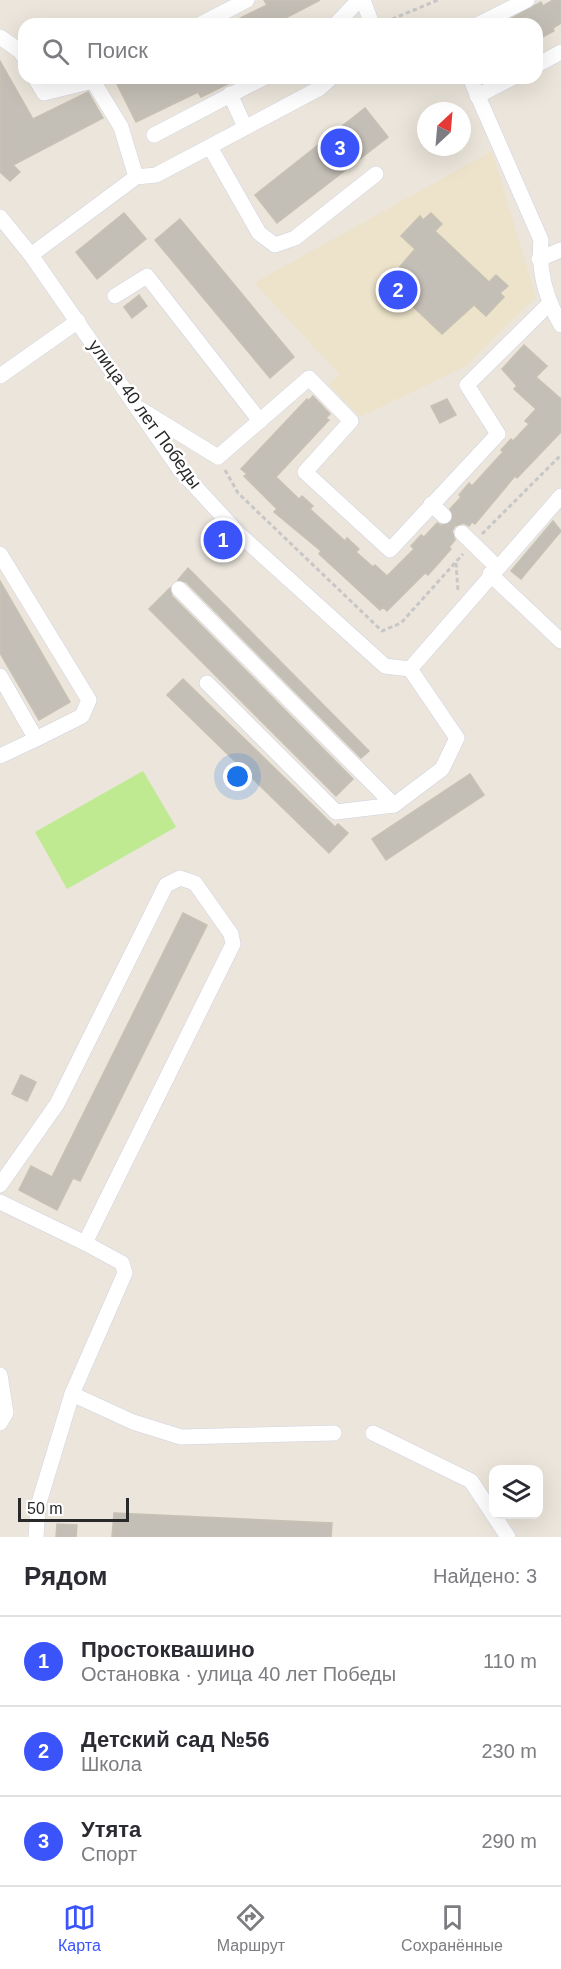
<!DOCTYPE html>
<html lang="ru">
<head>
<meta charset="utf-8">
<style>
  :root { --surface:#fff; --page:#f7f7f7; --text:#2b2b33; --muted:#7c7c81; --line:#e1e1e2; --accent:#3a54f9 }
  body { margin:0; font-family:Arial,sans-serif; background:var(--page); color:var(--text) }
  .controls { position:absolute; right:18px; bottom:18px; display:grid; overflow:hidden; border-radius:12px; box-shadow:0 6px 24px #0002 }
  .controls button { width:54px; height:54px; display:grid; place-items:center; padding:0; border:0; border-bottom:2px solid var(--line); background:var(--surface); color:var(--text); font:30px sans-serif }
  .compass { position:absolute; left:417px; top:102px; width:54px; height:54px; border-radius:50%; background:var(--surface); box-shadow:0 6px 24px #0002; rotate:26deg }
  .scale { position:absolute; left:18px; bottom:15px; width:111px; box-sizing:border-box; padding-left:6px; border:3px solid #292929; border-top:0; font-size:16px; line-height:21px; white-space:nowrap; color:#292929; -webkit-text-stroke:4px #fff; paint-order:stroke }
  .you { position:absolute; left:238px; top:777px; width:21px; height:21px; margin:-15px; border:4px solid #fff; border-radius:50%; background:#1a73e8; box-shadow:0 0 0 9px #1a73e833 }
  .badge { display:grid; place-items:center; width:39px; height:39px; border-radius:50%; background:var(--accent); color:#fff; font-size:20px; font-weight:700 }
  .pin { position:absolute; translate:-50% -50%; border:3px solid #fff; box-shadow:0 2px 6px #0006 }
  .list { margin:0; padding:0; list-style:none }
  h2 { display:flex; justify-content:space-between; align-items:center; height:78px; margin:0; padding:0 24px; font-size:26px }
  h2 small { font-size:20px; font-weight:400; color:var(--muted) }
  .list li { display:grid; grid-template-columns:39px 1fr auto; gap:18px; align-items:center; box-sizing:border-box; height:90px; padding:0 24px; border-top:2px solid var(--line) }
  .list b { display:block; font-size:22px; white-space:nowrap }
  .list p { margin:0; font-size:20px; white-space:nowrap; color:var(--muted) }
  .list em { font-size:20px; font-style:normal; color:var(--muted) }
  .icon { flex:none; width:33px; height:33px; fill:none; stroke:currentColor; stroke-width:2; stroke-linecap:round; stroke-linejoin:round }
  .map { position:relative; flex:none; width:561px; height:1537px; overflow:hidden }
  .search { position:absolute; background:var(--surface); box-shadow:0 6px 24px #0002; left:18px; right:18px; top:18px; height:66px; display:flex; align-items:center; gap:15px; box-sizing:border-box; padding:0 21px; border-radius:18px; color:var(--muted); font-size:22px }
  .sheet { height:348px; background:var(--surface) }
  nav { display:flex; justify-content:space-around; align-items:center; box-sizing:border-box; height:84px; border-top:2px solid var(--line); background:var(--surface); font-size:16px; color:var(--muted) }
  nav a { display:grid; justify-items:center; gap:3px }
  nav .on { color:var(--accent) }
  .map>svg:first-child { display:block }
</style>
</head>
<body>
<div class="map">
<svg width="561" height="1537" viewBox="0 0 561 1537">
  <rect width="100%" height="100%" fill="#ebe5db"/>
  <!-- education -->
  <polygon fill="#ede3ca" points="492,151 536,297 466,366 360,417 329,385 339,374 254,283"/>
  <!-- pitch -->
  <polygon fill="#c0ea92" points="143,771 176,827 67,889 35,832"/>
  <!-- building -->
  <g fill="#c4bfb6" stroke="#c7c1b4" stroke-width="1.5">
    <polygon points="264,0 320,0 274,24 228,24 267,5"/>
    <polygon points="553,0 561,0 561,23 553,28 554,31 537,40 537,24 501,24 541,2 543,6"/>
    <polygon points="0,61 33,119 88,92 103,118 13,165 20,172 10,181 0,172"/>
    <polygon points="114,78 240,78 201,97 198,92 136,122"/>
    <polygon points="365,108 388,137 277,223 255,195"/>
    <polygon points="124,213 146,239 97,279 76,252"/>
    <polygon points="431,213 442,224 435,231 489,282 496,275 508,286 500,293 504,297 486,316 474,305 442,334 387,282 415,249 401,236 420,216 423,220"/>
    <polygon points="180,219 294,357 270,378 155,240"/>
    <polygon points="139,295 147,306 132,318 124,307"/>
    <polygon points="524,345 547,366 536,377 561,399 561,432 517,478 515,476 475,524 472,522 469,526 464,523 455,526 452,531 455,540 449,547 451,549 428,575 425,573 387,611 383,607 380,610 319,554 321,551 274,512 277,509 244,476 247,474 241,469 307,399 308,401 313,396 330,414 326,418 329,420 276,477 299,499 302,496 313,506 310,509 345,541 347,538 359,549 356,552 373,567 375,565 387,576 414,549 411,546 421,535 424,537 437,523 442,526 451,523 454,518 450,509 461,497 459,495 469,483 472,486 503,452 501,450 511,439 513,441 529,424 525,421 536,409 514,389 517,386 502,369"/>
    <polygon points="447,399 456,415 440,423 431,406"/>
    <polygon points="553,521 561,531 521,579 511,571"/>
    <polygon points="188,568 369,751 361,758 186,582 178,580"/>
    <polygon points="0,581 70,702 39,720 0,653"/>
    <polygon points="170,588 172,596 353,779 336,796 149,609"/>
    <polygon points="183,679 335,827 338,824 348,833 329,853 167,695"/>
    <polygon points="470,774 484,795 386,860 372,839"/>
    <polygon points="183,913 207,925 80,1181 73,1178 57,1210 19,1190 31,1166 52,1177"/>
    <polygon points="21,1075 36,1082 27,1101 12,1094"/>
    <polygon points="114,1513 332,1523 331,1537 112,1537"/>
    <polygon points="57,1524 77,1525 76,1537 56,1537"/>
  </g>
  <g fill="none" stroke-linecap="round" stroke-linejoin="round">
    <!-- minor-tunnel -->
    <polyline stroke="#c4bfb7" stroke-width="15" stroke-dasharray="15 8" stroke-linecap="butt" points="444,516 462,533"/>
    <!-- minor casing -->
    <g stroke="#d0d2e2" stroke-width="16">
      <g id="minor">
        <polyline points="363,0 372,24"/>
        <polyline points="201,24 247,0"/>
        <polyline points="336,24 359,0"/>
        <polyline points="479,24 527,0"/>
        <polyline points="0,37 20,51 24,57"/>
        <polyline points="537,65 561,52"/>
        <polyline points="35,78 44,93 93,81 121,127 136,177"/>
        <path d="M470,78L541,240C538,271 546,299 561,325"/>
        <polyline points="230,94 245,127"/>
        <polyline points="477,96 512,78"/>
        <polyline points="154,135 263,78"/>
        <polyline points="210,147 259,233 275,245 295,238 376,174"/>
        <polyline points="0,217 31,255 180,470 239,534 385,666 410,669 561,496"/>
        <polyline points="31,255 136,177 156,175 320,88 331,78"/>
        <polyline points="539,259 561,250"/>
        <polyline points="115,296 147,276 260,421"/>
        <polyline points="0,376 78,321"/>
        <polyline points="140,409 218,457 309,378 351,421 305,472 390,550 498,434 467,385 549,304"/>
        <polyline points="431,504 444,516"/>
        <polyline points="462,533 497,567"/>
        <polyline points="0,554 89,700 82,716 36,739"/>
        <polyline points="490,574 561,641"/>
        <polyline points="179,589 394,805"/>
        <polyline points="0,676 36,739 0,756"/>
        <polyline points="207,683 336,812 394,805 442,769 457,738 410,669"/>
        <polyline points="0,1185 57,1104 166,885 180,878 195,883 231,934 233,944 85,1243 0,1202"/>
        <polyline points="0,1375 6,1413 0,1423"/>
        <polyline points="72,1394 125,1273 122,1263 85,1243"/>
        <polyline points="373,1433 471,1481 508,1537"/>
        <polyline points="36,1537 38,1506 72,1394 133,1422 181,1437 334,1433"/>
      </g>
    </g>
    <!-- path -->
    <g stroke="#c7c7c7" stroke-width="3" stroke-dasharray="4.5 3" stroke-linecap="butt">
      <polyline points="385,22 438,0"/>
      <polyline points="225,470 238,493 382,631 401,623 463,554"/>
      <polyline points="482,534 561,455"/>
      <polyline points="456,563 458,591"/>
    </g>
    <!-- minor -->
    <use href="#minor" stroke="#fff" stroke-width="15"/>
  </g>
  <g text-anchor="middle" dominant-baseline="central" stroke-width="5" stroke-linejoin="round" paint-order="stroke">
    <!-- street labels -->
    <g font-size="18" fill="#292929" stroke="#fff">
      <text transform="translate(145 414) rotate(54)">улица 40 лет Победы</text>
    </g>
  </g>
</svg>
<div class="controls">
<button><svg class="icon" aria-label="layers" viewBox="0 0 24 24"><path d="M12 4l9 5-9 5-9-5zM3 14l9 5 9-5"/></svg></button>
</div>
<svg class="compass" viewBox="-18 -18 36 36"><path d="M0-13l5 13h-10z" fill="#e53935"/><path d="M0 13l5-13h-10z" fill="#7c7c81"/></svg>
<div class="scale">50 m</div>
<div class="you"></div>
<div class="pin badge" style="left:223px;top:540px">1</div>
<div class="pin badge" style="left:398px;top:290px">2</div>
<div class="pin badge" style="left:340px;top:148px">3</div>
<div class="search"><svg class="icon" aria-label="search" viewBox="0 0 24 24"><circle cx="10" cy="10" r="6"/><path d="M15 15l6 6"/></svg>Поиск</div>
</div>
<section class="sheet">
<h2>Рядом<small>Найдено: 3</small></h2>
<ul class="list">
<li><span class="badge">1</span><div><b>Простоквашино</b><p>Остановка · улица 40 лет Победы</p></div><em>110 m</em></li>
<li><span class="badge">2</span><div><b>Детский сад №56</b><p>Школа</p></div><em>230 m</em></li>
<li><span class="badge">3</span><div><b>Утята</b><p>Спорт</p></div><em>290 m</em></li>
</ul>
</section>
<nav>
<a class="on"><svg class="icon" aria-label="map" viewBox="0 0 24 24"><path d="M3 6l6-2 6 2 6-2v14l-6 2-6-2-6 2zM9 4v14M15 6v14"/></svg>Карта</a>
<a><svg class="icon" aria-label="directions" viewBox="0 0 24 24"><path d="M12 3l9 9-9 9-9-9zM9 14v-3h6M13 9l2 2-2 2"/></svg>Маршрут</a>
<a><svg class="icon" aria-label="saved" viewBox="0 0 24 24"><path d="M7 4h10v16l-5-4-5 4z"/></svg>Сохранённые</a>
</nav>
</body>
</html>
